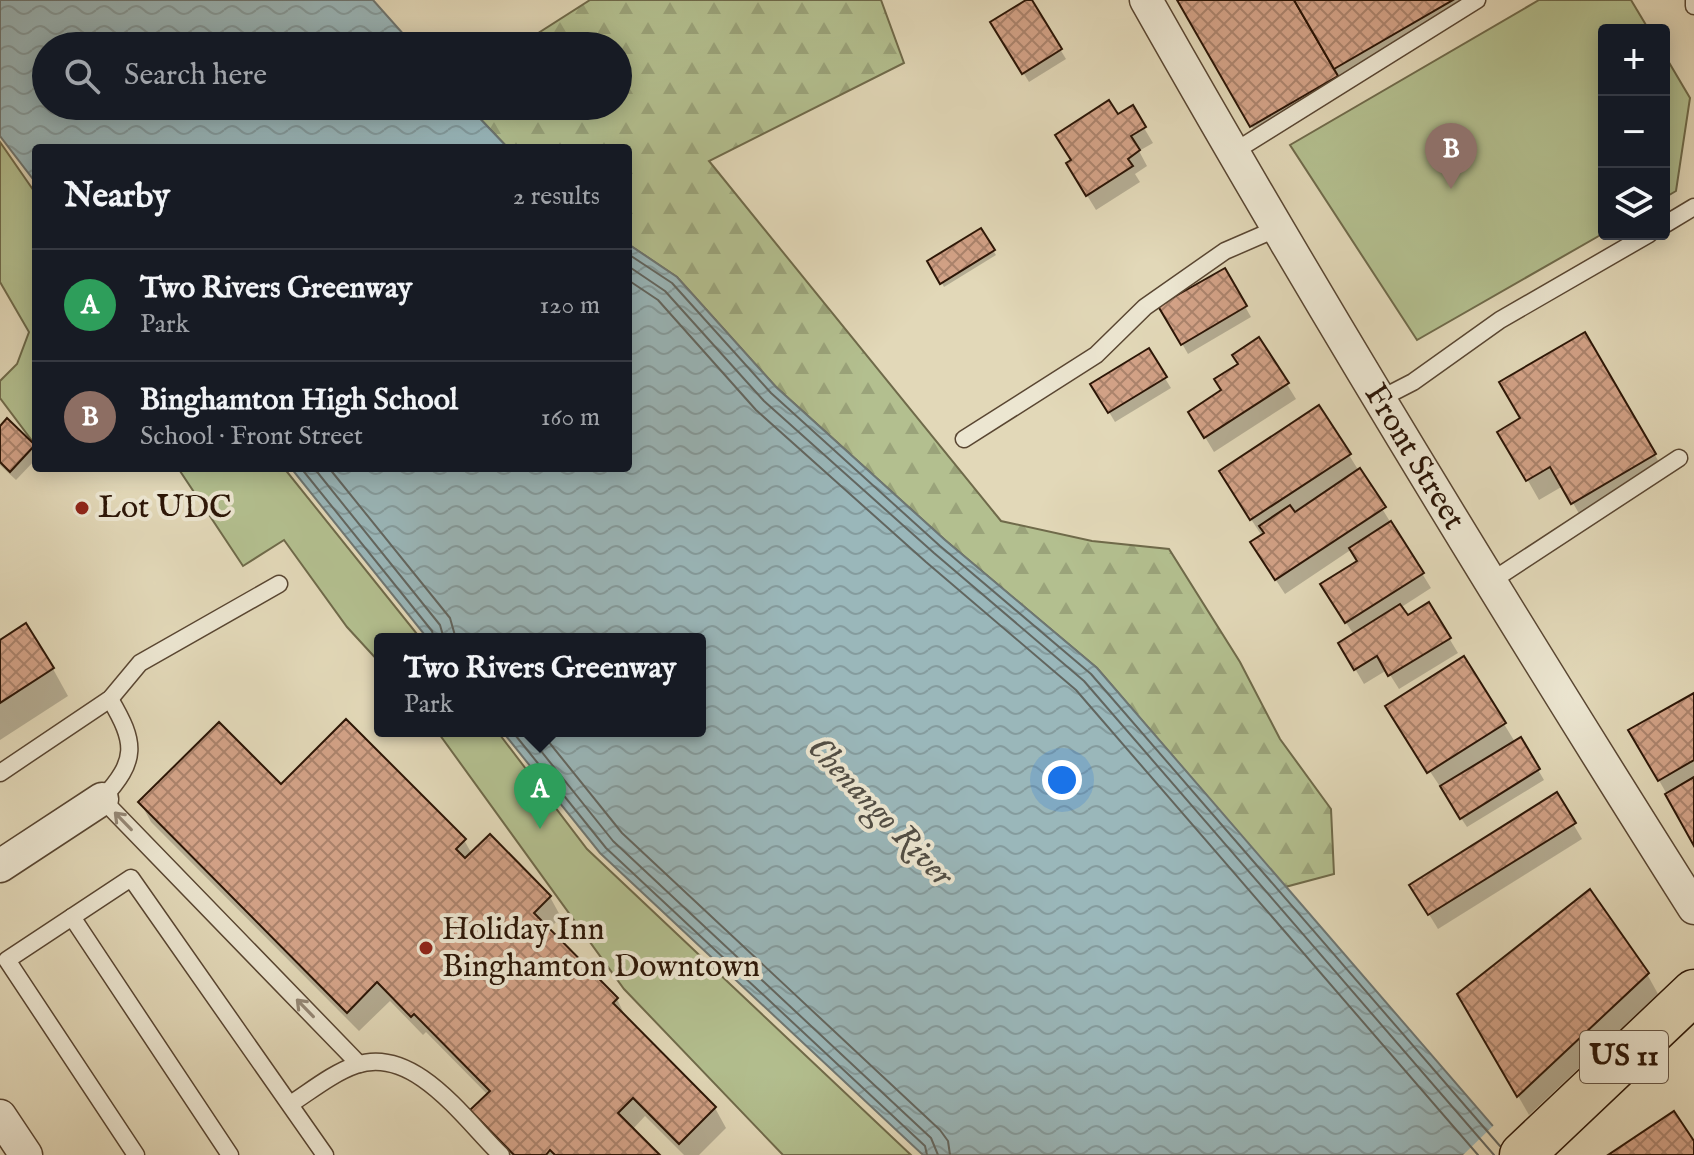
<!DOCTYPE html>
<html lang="en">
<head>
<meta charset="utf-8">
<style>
  :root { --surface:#171b24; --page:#20242c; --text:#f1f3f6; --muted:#9ea1a6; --line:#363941; --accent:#d93025 }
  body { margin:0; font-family:"IM FELL English",serif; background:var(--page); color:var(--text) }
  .controls { position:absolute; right:24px; top:24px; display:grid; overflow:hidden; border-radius:8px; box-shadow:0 4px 20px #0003 }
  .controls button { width:72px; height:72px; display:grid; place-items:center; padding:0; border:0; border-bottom:2px solid var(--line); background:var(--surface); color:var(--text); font:40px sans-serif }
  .you { position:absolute; left:1062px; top:780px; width:28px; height:28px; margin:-20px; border:6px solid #fff; border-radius:50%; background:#1a73e8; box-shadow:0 0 0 12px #1a73e833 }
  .badge { display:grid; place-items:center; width:52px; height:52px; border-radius:50%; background:var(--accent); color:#fff; font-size:26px; font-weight:700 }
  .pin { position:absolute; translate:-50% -66px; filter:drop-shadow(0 2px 4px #0008) }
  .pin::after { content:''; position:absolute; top:42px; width:28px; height:24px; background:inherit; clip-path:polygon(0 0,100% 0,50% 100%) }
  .popup { position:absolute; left:374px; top:633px; width:332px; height:104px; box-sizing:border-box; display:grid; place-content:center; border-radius:8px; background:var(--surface); filter:drop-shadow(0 2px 6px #0005); font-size:26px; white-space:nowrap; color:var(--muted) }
  .popup b { font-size:30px; color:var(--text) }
  .popup::after { content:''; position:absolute; left:50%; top:100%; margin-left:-16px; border:16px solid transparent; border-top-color:var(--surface) }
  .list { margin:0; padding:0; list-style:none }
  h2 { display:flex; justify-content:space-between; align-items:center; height:104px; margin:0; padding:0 32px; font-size:34px }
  h2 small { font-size:26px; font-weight:400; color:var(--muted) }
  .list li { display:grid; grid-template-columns:52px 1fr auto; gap:24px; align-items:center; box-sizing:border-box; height:112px; padding:0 32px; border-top:2px solid var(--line) }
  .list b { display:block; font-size:30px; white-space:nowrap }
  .list p { margin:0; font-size:26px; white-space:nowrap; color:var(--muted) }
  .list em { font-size:26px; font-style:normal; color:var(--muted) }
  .icon { flex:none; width:44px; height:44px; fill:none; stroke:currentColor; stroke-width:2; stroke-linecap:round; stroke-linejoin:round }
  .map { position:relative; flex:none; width:1694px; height:1155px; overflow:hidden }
  .search { position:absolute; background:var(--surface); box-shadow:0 4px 20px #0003; left:32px; top:32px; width:600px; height:88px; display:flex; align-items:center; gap:20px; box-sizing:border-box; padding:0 28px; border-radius:44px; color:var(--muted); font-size:30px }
  .panel { position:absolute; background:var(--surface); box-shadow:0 4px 20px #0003; left:32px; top:144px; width:600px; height:328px; border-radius:8px }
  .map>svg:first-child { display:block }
</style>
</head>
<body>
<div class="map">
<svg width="1694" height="1155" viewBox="0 0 1694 1155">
  <defs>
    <pattern id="forest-firs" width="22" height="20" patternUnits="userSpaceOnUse" patternTransform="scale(2)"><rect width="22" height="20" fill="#b3bf8f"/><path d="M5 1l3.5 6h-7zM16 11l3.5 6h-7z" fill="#9aa37a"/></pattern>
    <pattern id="water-waves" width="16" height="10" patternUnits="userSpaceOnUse" patternTransform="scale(2)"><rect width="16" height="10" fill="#9ab7ba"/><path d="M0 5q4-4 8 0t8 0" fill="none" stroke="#859c9e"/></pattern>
    <pattern id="building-cross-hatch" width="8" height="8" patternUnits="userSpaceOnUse" patternTransform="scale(2)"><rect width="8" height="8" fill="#d3a287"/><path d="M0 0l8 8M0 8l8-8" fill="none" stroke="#ab836c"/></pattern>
  </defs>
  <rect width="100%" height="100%" fill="#e2d8b8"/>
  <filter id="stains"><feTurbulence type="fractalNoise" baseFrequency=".0025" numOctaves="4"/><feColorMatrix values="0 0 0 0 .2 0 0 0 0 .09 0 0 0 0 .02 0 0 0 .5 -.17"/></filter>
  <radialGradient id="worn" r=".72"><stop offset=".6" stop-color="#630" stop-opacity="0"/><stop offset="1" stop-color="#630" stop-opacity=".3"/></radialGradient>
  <!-- forest -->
  <polygon fill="url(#forest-firs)" stroke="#6f6a4a" stroke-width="2" points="590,0 881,0 904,63 709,161 1001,521 1092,541 1169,549 1240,662 1280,739 1331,809 1334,874 1285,887 1097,668 945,540 776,387 677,277 628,244 628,148 508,148 468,106 618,106 618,46 518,46"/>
  <!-- park -->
  <g fill="#b3bf8f" stroke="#6f6a4a" stroke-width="2">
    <polygon points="1539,0 1631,0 1649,30 1604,30 1604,233 1417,340 1290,145"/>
    <polygon points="1664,54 1690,98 1676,191 1664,198"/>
    <polygon points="0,142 36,194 36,446 0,398 0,381 17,364 29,332 0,282"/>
    <polygon points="178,468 284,468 421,639 380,639 380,663 347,627 284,540 243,566"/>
    <polygon points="437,731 497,731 587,849 911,1155 783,1155 624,989"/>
  </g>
  <!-- water -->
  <g fill="url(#water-waves)" stroke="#6e7672" stroke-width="2">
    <polygon points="0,0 373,0 414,46 46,46 46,106 468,106 508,148 36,148 36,183 0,136"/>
    <polygon points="628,244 677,277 776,387 945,540 1097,668 1518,1155 923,1155 600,853 502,731 700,731 700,639 428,639 291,468 628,468"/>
  </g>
  <!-- pier -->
  <polygon fill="#e2d8b8" points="1496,1123 1522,1155 1463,1155"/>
  <!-- shadow -->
  <g fill="#0003">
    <polygon points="1030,0 1066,59 1029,82 992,23"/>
    <polygon points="1179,0 1486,0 1341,85 1260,141"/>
    <polygon points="1132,108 1153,143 1139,151 1147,166 1135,174 1140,182 1096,210 1077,179 1117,117"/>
    <polygon points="980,231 996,255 944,287 930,262"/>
    <polygon points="1224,270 1251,317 1188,354 1161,307"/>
    <polygon points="1584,334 1666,474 1584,522 1563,486 1539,500 1500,432 1522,419"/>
    <polygon points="1259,339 1296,399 1214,452 1199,427"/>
    <polygon points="1148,351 1171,388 1115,422 1092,384"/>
    <polygon points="0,429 36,451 36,459 16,480 0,465"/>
    <polygon points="1349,455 1431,588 1400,608 1407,618 1429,605 1458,653 1399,689 1387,670 1364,684 1340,643 1354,635 1331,599 1359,562 1352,549 1285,594 1261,557 1262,536 1230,487"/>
    <polygon points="0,642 53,669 68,696 0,740"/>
    <polygon points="1464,659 1515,742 1520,739 1544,780 1467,827 1397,722"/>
    <polygon points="1694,695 1694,842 1631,731"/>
    <polygon points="281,787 464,840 472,854 550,897 561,917 548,930 617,999 627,1020 715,1108 726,1128 699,1155 684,1155 645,1116 632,1130 657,1155 508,1155 483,1130 472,1111 488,1095 426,1032 423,1035 390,1001 359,1031 151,822 140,802"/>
    <polygon points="1556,795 1582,839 1438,929 1411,885"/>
    <polygon points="1647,974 1658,994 1529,1115 1460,995"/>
  </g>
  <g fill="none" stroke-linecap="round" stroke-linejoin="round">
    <!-- shore -->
    <g stroke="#626660" stroke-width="2">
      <polyline points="628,254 672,283 771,393 940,546 1091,674 1500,1146"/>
      <polyline points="628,266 665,291 764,401 934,553 1084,681 1494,1155"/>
      <polyline points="628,280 658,300 756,410 926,562 1076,690 1478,1155"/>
      <polyline points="301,468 432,631 434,639"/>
      <polyline points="314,468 440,625 444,639"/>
      <polyline points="329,468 450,618 456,639"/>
      <polyline points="512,731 606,848 925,1146 927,1155"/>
      <polyline points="525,731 613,841 931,1138 938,1155"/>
      <polyline points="540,731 622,833 940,1130 948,1141 950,1155"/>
    </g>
  </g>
  <!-- building -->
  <g fill="url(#building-cross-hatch)" stroke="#2b1506" stroke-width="2">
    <polygon points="1026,0 1032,0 1062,49 1022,74 990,22"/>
    <polygon points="1177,0 1294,0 1338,76 1250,127"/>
    <polygon points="1294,0 1453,0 1334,69"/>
    <polygon points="1109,100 1118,114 1133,105 1146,127 1131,136 1140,150 1128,159 1133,166 1086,196 1066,163 1071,160 1055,135"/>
    <polygon points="981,228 995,250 940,284 927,261"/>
    <polygon points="1225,268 1247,306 1181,345 1158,306"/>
    <polygon points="1585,332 1656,454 1571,504 1550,467 1526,481 1497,432 1520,418 1499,382"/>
    <polygon points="1259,337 1289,383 1204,438 1188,412 1221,390 1214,379 1238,364 1232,355"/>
    <polygon points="1149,348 1167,377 1108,413 1090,384"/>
    <polygon points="1319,405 1351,454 1250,520 1219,471"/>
    <polygon points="7,418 35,445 10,472 0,462 0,426"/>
    <polygon points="1360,468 1386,507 1275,580 1250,542 1264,533 1259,526 1290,505 1295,512"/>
    <polygon points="1391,521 1424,573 1345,623 1320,584 1357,561 1349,548"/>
    <polygon points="1429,602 1451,638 1388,676 1377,656 1354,670 1338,643 1400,604 1408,615"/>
    <polygon points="26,623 54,668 0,703 0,640"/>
    <polygon points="1464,656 1506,723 1427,773 1385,706"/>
    <polygon points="1694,693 1694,760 1658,781 1628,730"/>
    <polygon points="346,719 466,839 456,849 465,858 490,834 551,896 534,913 618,998 613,1003 716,1107 679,1144 633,1098 618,1113 660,1155 555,1155 550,1150 546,1155 514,1155 470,1110 490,1091 414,1014 411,1017 377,982 347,1013 138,802 219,722 281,784"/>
    <polygon points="1521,737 1540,769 1460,819 1440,786"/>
    <polygon points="1694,777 1694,846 1665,794"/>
    <polygon points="1557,792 1576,823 1428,915 1409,885"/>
    <polygon points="1590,889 1649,973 1517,1097 1457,994"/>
    <polygon points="1674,1111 1694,1141 1694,1155 1608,1155"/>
  </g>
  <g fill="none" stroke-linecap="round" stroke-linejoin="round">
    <!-- service casing -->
    <g stroke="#594632" stroke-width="19">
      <g id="service">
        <polyline points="1694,0 1694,6"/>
        <polyline points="1232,153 1477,0"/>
        <polyline points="1664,225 1694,207"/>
        <polyline points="1380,399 1413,382 1500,320 1649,234"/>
        <polyline points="964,439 1096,355 1145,307 1225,251 1278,228"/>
        <polyline points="1490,582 1679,458"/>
        <path d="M110,699C136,743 138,760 102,799L359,1064"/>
        <polyline points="0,773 110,699 140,663 279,584"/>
        <polyline points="72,917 230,1155"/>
        <path d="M292,1103C312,1090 333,1073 356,1065C414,1045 464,1119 501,1155"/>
        <polyline points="136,1155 7,960 131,878 325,1155"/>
      </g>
    </g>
    <!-- minor casing -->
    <g stroke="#594632" stroke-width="35">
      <g id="minor">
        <path id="s1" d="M1146,0C1320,308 1505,609 1694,908"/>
        <polyline points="0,866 102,799"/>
        <polyline points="0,1116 26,1155"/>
      </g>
    </g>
    <!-- primary casing -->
    <g stroke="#2b1506" stroke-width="47">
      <polyline id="primary" points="1522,1155 1694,992"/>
    </g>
    <!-- service -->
    <use href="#service" stroke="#ece6d1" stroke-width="16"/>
    <!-- minor -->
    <use href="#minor" stroke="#ece6d1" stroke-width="32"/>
    <!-- primary -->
    <use href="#primary" stroke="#e2d8b8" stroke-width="44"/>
  </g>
  <!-- one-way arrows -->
  <defs><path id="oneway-shaft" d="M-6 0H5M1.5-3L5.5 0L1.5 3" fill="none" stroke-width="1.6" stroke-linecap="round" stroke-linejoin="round" transform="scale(2)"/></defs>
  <g stroke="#958876">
    <use href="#oneway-shaft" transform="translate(123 821) rotate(-134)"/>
    <use href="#oneway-shaft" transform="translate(305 1008) rotate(-134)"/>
  </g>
  <!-- markers -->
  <g fill="#8f2418" stroke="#ece6d1" stroke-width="3">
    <circle cx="82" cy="508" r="8"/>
    <circle cx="426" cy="948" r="8"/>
  </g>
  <g text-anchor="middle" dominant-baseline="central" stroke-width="8" stroke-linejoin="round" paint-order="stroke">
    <!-- shield labels -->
    <rect fill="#ece6d1" stroke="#655443" stroke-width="2" x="1580" y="1031" width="88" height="52" rx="6"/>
    <g font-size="30" font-weight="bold" fill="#2b1506">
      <text x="1624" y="1057">US 11</text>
    </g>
    <!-- street labels -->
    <g font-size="32" fill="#2b1506" stroke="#ece6d1">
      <text stroke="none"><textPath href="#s1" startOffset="530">Front Street</textPath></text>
    </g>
    <!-- poi labels -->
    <g font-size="32" fill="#2b1506" stroke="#ece6d1" text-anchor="start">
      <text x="98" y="508">Lot UDC</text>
      <text x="442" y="930">Holiday Inn<tspan x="442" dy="37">Binghamton Downtown</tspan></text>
    </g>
    <!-- water labels -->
    <g font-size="34" font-style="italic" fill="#524e45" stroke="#ece6d1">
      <text transform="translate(880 812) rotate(46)">Chenango River</text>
    </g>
  </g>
  <rect width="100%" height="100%" filter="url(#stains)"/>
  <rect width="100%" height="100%" fill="url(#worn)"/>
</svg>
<div class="controls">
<button>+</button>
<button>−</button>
<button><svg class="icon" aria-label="layers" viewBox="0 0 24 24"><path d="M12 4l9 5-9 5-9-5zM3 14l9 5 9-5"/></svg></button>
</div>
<div class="you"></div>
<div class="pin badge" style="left:540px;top:829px;background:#2e9e5b">A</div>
<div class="popup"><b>Two Rivers Greenway</b>Park</div>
<div class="pin badge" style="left:1451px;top:189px;background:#8d6e63">B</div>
<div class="search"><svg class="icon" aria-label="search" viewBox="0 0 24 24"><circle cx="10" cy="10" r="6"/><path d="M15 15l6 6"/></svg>Search here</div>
<section class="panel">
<h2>Nearby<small>2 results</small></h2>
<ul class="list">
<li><span class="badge" style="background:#2e9e5b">A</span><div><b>Two Rivers Greenway</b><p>Park</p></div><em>120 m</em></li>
<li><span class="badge" style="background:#8d6e63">B</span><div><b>Binghamton High School</b><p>School · Front Street</p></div><em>160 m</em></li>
</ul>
</section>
</div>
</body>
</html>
